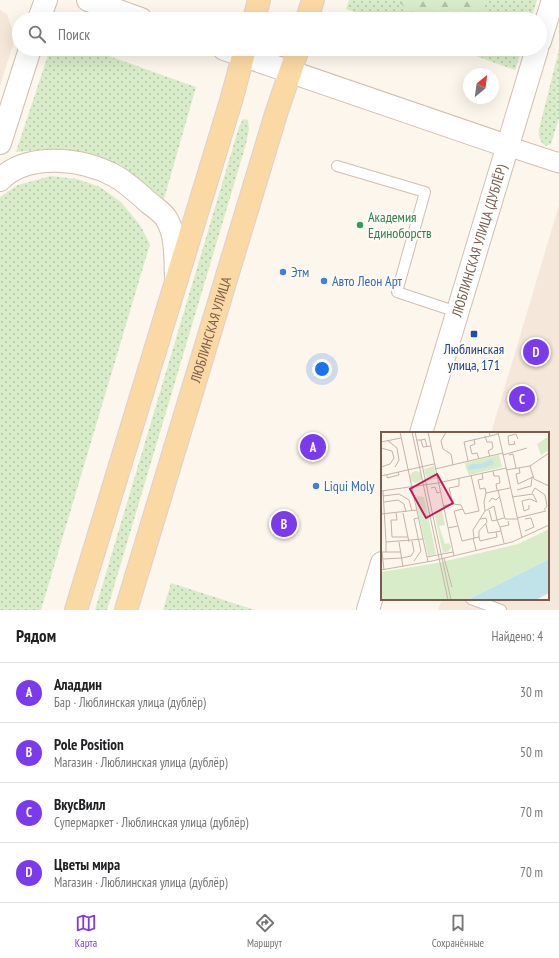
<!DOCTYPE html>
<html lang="ru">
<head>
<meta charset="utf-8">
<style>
  :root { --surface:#fff; --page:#f6f6f6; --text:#202124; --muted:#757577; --line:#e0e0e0; --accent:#7c3aed }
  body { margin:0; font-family:"PT Sans Narrow",sans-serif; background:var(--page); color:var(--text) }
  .compass { position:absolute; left:463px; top:68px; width:36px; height:36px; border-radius:50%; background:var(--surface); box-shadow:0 4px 16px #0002; rotate:29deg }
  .you { position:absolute; left:322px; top:369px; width:14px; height:14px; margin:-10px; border:3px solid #fff; border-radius:50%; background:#1a73e8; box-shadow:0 0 0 6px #1a73e833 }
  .badge { display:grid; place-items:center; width:26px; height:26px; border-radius:50%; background:var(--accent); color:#fff; font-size:13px; font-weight:700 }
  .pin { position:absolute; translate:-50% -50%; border:2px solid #fff; box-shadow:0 1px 4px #0006 }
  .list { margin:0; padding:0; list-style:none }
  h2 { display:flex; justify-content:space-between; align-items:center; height:52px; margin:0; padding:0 16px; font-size:17px }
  h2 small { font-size:13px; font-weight:400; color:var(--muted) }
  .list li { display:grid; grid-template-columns:26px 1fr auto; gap:12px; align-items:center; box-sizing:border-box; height:60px; padding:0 16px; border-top:1px solid var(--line) }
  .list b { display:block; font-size:15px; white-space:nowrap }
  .list p { margin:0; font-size:13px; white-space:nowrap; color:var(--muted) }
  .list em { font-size:13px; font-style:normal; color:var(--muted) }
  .icon { flex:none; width:22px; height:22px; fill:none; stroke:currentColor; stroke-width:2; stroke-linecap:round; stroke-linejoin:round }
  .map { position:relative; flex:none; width:559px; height:610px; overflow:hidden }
  .search { position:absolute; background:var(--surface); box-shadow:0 4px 16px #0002; left:12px; right:12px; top:12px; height:44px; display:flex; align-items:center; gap:10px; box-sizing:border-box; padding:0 14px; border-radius:22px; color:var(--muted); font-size:15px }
  .sheet { height:292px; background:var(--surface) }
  nav { display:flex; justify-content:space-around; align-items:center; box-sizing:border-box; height:56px; border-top:1px solid var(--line); background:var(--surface); font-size:11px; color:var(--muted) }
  nav a { display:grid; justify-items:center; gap:2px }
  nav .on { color:var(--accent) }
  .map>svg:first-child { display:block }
</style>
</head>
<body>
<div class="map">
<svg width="559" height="610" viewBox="0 0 559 610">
  <defs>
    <pattern id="grass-dots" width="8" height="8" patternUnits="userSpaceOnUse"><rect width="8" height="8" fill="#d8ecc9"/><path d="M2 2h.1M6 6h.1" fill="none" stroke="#b4c2a5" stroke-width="1.8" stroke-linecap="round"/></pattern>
    <pattern id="forest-firs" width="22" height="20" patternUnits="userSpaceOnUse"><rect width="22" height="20" fill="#d8ecc9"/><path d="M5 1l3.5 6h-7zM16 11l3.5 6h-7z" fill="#b4c2a5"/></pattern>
  </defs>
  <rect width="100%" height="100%" fill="#fdf6ec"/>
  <!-- residential -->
  <g fill="#f5e8da">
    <polygon points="0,10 7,14 15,38 0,86"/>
    <polygon points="559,205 559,610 438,610 442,599 548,599 548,433 491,433"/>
  </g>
  <!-- grass -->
  <g fill="url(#grass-dots)">
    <polygon points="349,0 537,0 531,19 375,19 346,9"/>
    <polygon points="50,49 89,49 196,87 164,199 121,165 72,150 47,149 16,152"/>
    <polygon points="457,49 522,49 515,70"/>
    <path d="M559,50V118L551,144L546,146C540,142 538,137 539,129Z"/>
    <polygon points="243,119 248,120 249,129 246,144 107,610 95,610 239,127"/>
    <polygon points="51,176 77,179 100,187 121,202 140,225 150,244 41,610 0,610 0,197 18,185"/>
    <polygon points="171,583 255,610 163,610"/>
  </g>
  <!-- forest -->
  <polygon fill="url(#forest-firs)" points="396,0 482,0 490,19 433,14 427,19 420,19"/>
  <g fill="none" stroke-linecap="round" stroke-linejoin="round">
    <!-- service casing -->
    <g stroke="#d1beb0" stroke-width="12">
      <g id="service">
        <polyline points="337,166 425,192 397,292 457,312"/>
        <polyline points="471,599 501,610"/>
      </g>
    </g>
    <!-- minor casing -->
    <g stroke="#d1beb0" stroke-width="21">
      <polyline id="minor" points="507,146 559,163"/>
    </g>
    <!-- tertiary casing -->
    <g stroke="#d1beb0" stroke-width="24">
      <g id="tertiary">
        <polyline points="88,0 141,19"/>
        <polyline points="39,19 46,0"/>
        <polyline points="540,41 553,0"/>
        <polyline points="224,49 507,146"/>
        <polyline points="0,143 30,49"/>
        <path d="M0,180C27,152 82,158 115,176C126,182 138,193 148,202C154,207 162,212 166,218C177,236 175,258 176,278"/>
        <path id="s1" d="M421,433L537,49"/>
        <polyline points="368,610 382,563"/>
      </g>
    </g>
    <!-- primary casing -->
    <g stroke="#dad1cd" stroke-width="24">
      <g id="primary">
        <polyline points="254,19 259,0"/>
        <polyline points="307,19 313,0"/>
        <polyline points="76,610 231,101 245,49"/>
        <path id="s2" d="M126,610L276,114L298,49"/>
      </g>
    </g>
    <!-- service -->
    <use href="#service" stroke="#fff" stroke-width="10"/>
    <!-- minor -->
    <use href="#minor" stroke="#fff" stroke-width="19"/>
    <!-- tertiary -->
    <use href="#tertiary" stroke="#fff" stroke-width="22"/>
    <!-- primary -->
    <use href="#primary" stroke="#fbd9a5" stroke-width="22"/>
  </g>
  <!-- markers -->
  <circle fill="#2e9e5b" stroke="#fffaf3" stroke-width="1.5" cx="360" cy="225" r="4"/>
  <g fill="#3f7fe0" stroke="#fffaf3" stroke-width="1.5">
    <circle cx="283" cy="272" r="4"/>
    <circle cx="324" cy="281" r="4"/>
    <circle cx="316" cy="486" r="4"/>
  </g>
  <rect fill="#1a4fb4" stroke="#fffaf3" stroke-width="1.5" x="470" y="330" width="8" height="8" rx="2"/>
  <g text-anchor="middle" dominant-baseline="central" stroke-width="4" stroke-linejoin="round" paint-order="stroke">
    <!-- leisure labels -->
    <g font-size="14" fill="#27864d" stroke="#fffaf3" text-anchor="start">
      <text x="368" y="217">Академия<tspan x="368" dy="16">Единоборств</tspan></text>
    </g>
    <!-- street labels -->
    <g font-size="14" fill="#7a5c4d" stroke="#fffaf3">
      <text stroke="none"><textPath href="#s1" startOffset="201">ЛЮБЛИНСКАЯ УЛИЦА (ДУБЛЁР)</textPath></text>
      <text stroke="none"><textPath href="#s2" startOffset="293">ЛЮБЛИНСКАЯ УЛИЦА</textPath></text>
    </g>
    <!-- shop labels -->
    <g font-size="14" fill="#366cbe" stroke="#fffaf3" text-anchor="start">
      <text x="291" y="272">Этм</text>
      <text x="332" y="281">Авто Леон Арт</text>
      <text x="324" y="486">Liqui Moly</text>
    </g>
    <!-- transit labels -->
    <g font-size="14" fill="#164399" stroke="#fffaf3">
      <text x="474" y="349">Люблинская<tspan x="474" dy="16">улица, 171</tspan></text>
    </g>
  </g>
  <!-- overview -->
  <g transform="translate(381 432)">
    <rect width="168" height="168" fill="#fdf6ec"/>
    <path d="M53,34L56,47L46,48L43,37ZM29 45a6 6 0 1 1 12 0a6 6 0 1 1-12 0ZM36,64L43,65L55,122L47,124L34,67ZM61,78L64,93L58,94L64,112L68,111L70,115L68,119L62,121L53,80Z" fill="#d8ecc9"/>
    <path d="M168,4V18L160,23L156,12ZM118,23L121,35L88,43L85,36L84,31ZM168,97V127L86,168H0V140L56,131L137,112Z" fill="#d8ecc9"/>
    <path d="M111,27L113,32L103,36L87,38V34L91,32H100ZM168,127V161L162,164L155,168H86Z" fill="#bfe3e8"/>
    <path fill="none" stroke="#c5b3a7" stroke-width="1" d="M19,0L47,130M31,0L67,168M34,0L70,168M47,0L73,124M65,0L60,9L62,17L70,22L72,33M108,0L109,4L117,2M117,0L141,106M104,4L106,10H111L112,16L107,19L109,24M93,7L94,12L89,14L91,22L96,21L98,27M6,8L16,16L18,28L14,35M36,8H40L42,15L50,14M40,8L44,7L46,15M133,9L134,12L128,13L127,4L135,2L137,7M0,10L20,6M0,16L11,19L13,26L9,32L0,35M122,23L146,16M128,23L132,22L135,36M87,29L83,10L109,4M149,34L153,47L168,54M138,36L139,41L135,42L137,52L152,45M54,37L122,21M125,38L149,34L168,21M112,39L113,44H118L119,51L115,52L116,58M101,41L102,47L97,48L99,57L104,56L105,61L129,56M6,42V46L18,43L17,40M0,44L53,32M50,56L54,55L56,61L59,60M117,58L124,87H136M136,58L150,54L151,45M0,59L57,51L125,36M2,59L5,110V120H1L3,138M151,61L154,56L164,63L166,74L163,78M2,64L18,62L28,68L31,79M131,65L152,62L156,70L149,67L141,69L143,79L148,77V73M3,70L17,68L23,72L25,80M108,70L111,66L115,68L118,65M72,72L80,73L84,82L98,79L90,43M62,74L72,72L68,56L78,54V46M104,79L113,74L116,88L111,89L108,78M15,81L16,88H10L11,105H27M22,81L28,110M0,82L36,78M136,86L165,79M105,92L107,101L115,100M77,94L73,79L82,77M119,95L116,88L123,86M67,96L77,94L81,109L98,105V99L106,90L105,86L99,87M144,99L153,95L150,86L144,87M98,105L99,109L116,105L115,100L120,99M92,106L95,118M93,106L92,98L104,79L103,70L105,61M5,110L42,107M18,110L22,135M123,111L119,95L128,93L127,89M5,120H20M46,125L72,120M21,126L30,124L33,119L31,109M63,126L71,155M2,127L21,126M33,129L40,119L33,87L37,86M0,138L51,129L131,110L168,93"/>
    <path fill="#c2185b" fill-opacity="0.15" stroke="#c2185b" stroke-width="2" d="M56,42L72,71L45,86L29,57Z"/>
    <rect width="168" height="168" fill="none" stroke="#7a5c4d" stroke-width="2"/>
  </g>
</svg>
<svg class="compass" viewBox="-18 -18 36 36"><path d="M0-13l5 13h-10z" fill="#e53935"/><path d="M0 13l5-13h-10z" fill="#757577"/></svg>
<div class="you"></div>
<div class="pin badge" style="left:313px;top:447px">A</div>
<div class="pin badge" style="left:284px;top:524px">B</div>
<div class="pin badge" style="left:522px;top:399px">C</div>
<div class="pin badge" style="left:536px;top:352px">D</div>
<div class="search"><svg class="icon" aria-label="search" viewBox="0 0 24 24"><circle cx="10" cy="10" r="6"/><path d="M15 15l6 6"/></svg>Поиск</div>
</div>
<section class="sheet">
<h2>Рядом<small>Найдено: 4</small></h2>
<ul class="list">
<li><span class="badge">A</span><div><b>Аладдин</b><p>Бар · Люблинская улица (дублёр)</p></div><em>30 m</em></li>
<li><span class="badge">B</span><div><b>Pole Position</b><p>Магазин · Люблинская улица (дублёр)</p></div><em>50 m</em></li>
<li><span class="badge">C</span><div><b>ВкусВилл</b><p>Супермаркет · Люблинская улица (дублёр)</p></div><em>70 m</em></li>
<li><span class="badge">D</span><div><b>Цветы мира</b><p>Магазин · Люблинская улица (дублёр)</p></div><em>70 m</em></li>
</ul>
</section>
<nav>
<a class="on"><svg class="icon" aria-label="map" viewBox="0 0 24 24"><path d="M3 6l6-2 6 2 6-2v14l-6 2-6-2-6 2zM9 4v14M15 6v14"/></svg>Карта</a>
<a><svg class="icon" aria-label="directions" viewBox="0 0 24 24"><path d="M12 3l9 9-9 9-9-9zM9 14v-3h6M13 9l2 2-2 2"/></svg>Маршрут</a>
<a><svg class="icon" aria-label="saved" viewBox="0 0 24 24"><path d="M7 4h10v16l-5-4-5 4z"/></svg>Сохранённые</a>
</nav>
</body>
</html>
